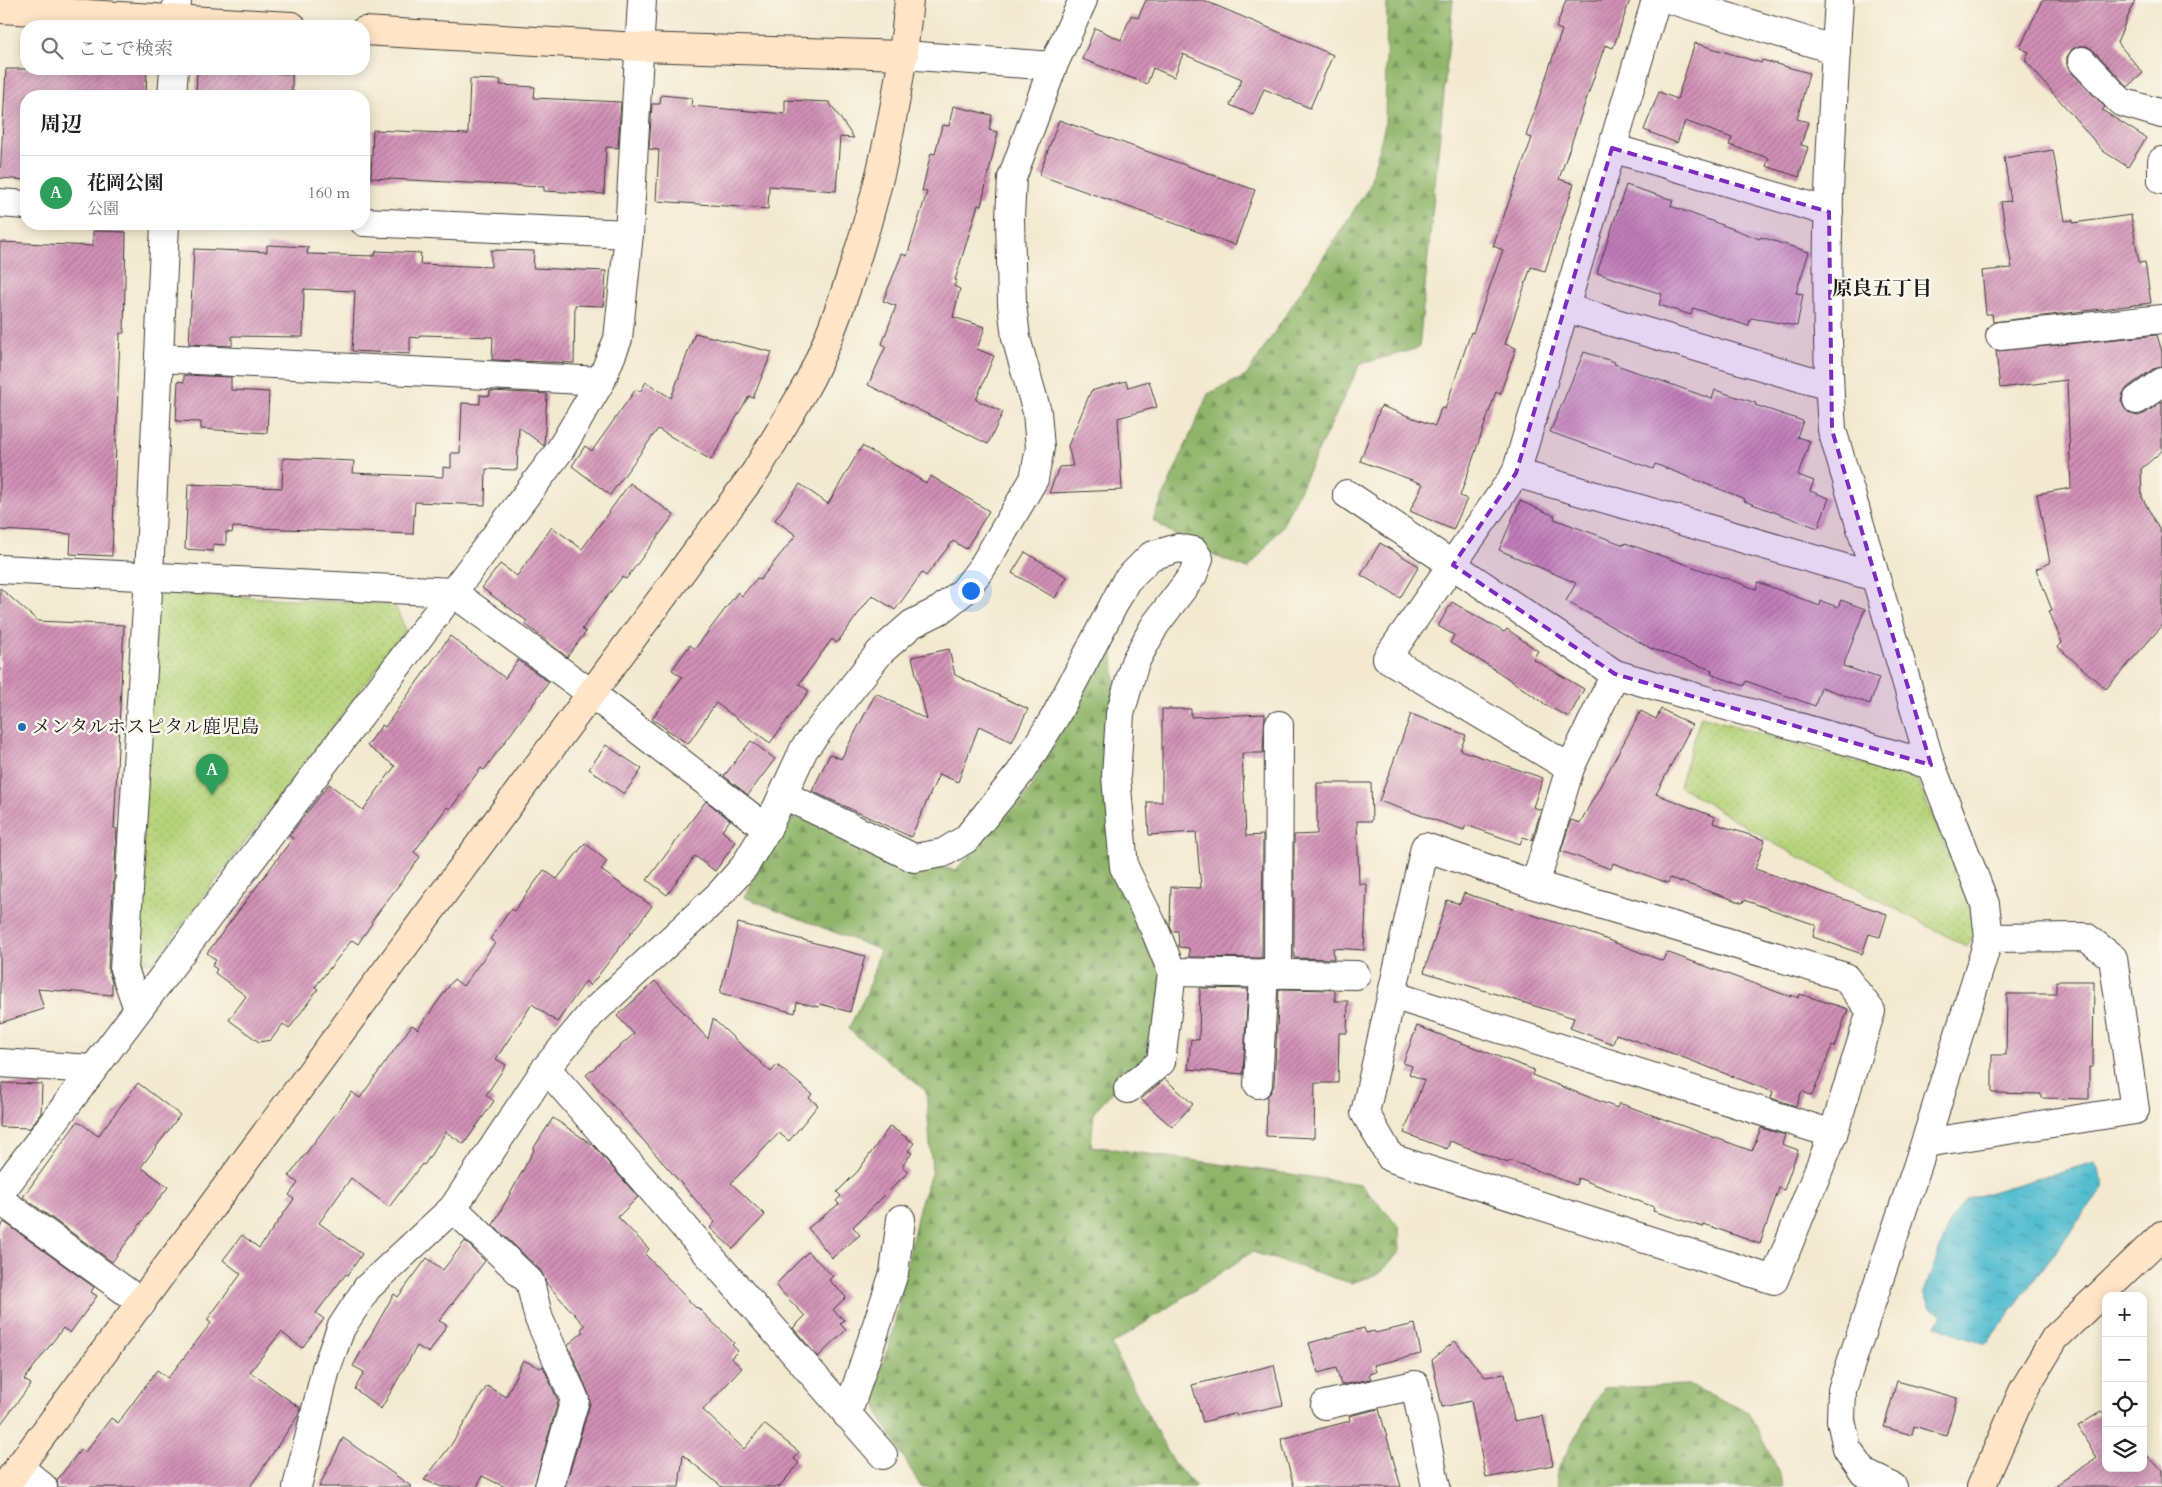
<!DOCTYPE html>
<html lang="ja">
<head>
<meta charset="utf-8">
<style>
  :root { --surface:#fff; --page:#f6f6f6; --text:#202124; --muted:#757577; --line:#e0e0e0; --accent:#1f6fb2 }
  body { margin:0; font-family:Cardo,"Noto Serif JP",serif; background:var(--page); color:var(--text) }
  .controls { position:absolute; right:15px; bottom:15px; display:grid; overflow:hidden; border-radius:10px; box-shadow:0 2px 12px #0003 }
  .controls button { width:45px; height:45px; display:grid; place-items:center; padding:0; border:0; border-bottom:1px solid var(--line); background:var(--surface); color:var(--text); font:25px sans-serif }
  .you { position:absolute; left:970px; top:590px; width:18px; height:18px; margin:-12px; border:4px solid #fff; border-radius:50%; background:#1a73e8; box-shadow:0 0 0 8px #1a73e833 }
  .badge { display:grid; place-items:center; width:32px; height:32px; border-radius:50%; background:var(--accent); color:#fff; font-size:16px; font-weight:700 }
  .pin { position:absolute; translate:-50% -41px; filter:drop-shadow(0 1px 2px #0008) }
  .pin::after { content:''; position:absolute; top:26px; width:18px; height:15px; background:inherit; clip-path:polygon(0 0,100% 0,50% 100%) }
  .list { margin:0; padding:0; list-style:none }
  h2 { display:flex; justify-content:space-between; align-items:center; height:65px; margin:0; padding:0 20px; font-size:21px }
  h2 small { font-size:16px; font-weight:400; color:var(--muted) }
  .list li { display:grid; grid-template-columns:32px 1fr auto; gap:15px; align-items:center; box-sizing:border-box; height:75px; padding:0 20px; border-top:1px solid var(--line) }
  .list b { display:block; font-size:19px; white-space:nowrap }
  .list p { margin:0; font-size:16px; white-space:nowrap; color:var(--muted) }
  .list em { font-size:16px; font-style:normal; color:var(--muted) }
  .icon { flex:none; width:28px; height:28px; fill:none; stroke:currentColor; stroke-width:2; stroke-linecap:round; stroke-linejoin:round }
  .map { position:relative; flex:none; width:2162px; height:1487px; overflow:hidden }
  .search { position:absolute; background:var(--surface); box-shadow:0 2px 12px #0003; left:20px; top:20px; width:350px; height:55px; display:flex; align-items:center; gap:12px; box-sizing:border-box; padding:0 18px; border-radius:20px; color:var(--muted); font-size:19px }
  .panel { position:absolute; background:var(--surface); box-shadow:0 2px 12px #0003; left:20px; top:90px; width:350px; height:140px; border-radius:20px }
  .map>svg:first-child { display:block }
</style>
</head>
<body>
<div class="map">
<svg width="2162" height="1487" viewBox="0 0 2162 1487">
  <defs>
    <pattern id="grass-dots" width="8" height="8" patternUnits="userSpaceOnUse" patternTransform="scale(1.25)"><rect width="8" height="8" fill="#b6d37a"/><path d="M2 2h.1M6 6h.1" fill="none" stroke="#9cb569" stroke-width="1.8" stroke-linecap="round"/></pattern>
    <pattern id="forest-firs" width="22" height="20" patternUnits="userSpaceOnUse" patternTransform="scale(1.25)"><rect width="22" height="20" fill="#90b56a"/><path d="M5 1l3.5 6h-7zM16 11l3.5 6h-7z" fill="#759256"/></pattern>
    <pattern id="water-ripples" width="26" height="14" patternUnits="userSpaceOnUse" patternTransform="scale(1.25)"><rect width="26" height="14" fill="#53bdcf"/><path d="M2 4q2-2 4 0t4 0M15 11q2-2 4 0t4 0" fill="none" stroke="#4499a7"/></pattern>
    <pattern id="building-hatch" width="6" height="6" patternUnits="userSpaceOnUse" patternTransform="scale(1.25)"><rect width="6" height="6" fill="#d191b6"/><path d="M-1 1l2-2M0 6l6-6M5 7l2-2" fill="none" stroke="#a97693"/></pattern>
  </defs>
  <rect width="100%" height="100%" fill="#fbf7ec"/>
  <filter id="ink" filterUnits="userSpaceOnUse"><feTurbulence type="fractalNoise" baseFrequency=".02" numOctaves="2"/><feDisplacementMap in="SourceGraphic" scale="10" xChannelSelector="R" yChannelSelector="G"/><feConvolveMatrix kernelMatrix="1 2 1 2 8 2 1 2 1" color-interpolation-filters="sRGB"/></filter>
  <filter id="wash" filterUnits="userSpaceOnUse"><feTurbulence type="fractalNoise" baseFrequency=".0096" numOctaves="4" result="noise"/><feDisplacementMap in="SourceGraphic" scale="20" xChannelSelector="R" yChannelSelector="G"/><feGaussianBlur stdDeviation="1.12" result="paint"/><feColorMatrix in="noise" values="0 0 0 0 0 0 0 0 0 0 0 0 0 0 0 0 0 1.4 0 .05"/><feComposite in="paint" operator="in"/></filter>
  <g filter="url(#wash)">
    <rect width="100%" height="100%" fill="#f2e9d0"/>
    <!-- grass -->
    <g fill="url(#grass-dots)" stroke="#69784b">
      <polygon points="164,593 394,604 406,630 153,963 135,960 154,602"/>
      <polygon points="1701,716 1917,780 1972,910 1976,929 1967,947 1775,844 1679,786"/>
    </g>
    <!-- forest -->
    <g fill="url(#forest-firs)" stroke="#566843">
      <polygon points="1387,0 1453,0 1419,348 1360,364 1282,526 1248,569 1192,547 1153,520 1208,394 1246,376 1369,187 1385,125"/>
      <polygon points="1112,634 1115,690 1107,800 1165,974 1149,1053 1094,1111 1091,1146 1360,1184 1399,1226 1400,1251 1379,1274 1351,1283 1252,1252 1111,1345 1173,1462 1196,1487 921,1487 879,1415 874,1389 892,1335 919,1208 932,1171 926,1091 848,1029 867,993 880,950 744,897 790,810 912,863 956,870 1030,790"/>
      <polygon points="1689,1385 1748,1412 1773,1459 1784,1487 1558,1487 1557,1470 1603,1388"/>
    </g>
    <!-- water -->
    <polygon fill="url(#water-ripples)" stroke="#386c76" points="2095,1162 2105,1185 1986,1344 1936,1326 1942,1314 1931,1308 1924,1292 1951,1219 1967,1199"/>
    <g id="blocks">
      <!-- building -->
      <g fill="url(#building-hatch)">
        <polygon points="1146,0 1203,0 1333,55 1310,108 1264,89 1253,115 1230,105 1242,79 1183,54 1174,77 1153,68 1147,84 1082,59 1095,28 1121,40 1131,15 1138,18"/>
        <polygon points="1566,0 1630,0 1613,48 1605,45 1559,179 1574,184 1545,271 1531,267 1505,344 1516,348 1500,394 1496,392 1460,496 1467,499 1453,530 1410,511 1423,484 1360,461 1381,406 1435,426 1441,408 1445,409 1471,332 1473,333 1503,250 1493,246 1532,138 1526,136 1562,30 1556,28"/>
        <polygon points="2042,0 2135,0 2117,42 2143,73 2128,87 2093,50 2087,46 2079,46 2072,49 2067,57 2067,65 2070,71 2105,107 2102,110 2146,138 2128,167 2103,151 2025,60 2029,52 2020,48"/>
        <polygon points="1695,43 1761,63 1762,60 1809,73 1797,119 1808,122 1801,145 1808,147 1799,177 1766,166 1769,158 1729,145 1732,138 1685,121 1677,143 1644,130 1659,92 1677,99"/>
        <polygon points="6,69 147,69 146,96 26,96 26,180 0,178"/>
        <polygon points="197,70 292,74 292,96 196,96"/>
        <polygon points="470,79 501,80 500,85 535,87 534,98 621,102 618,148 606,147 604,194 544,191 544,187 371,178 373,130 468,134"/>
        <polygon points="661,95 692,98 691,106 785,114 785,100 829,102 854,138 840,137 836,191 769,186 768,209 656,201 659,150 649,149 652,104 660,104"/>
        <polygon points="953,106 992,115 989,130 998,132 981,206 978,205 955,280 957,280 954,286 960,289 953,317 985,327 977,349 994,356 976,400 1003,412 988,444 868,385 886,346 882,344 896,306 883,301 902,254 907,256 927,192 922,191 931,153 935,154 942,125 949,126"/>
        <polygon points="1059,120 1255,190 1235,245 1039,175"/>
        <polygon points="2053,150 2065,221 2073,220 2073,223 2131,215 2139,263 2145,262 2151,303 1993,322 1992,314 1986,314 1982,271 2012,268 2001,202 2011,201 2004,158"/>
        <polygon points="1626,185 1673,200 1671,206 1760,239 1761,237 1809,252 1796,293 1803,294 1797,326 1751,318 1748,326 1693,308 1691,315 1659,305 1662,294 1597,273"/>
        <polygon points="93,231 126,232 124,333 120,333 112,556 70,554 71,534 0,530 0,242 93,246"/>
        <polygon points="267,245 308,247 307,254 375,256 376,251 421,253 420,264 491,267 491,250 534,251 533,268 606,271 604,306 575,305 574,363 492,360 493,337 420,335 419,338 410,337 410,354 352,351 355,291 304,289 303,337 232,336 232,346 189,344 194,249 267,252"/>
        <polygon points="695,333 772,352 753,398 749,396 711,460 658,429 610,495 572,466 585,446 592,451 636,389 640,392 646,382 671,398"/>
        <polygon points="2157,335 2162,352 2162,367 2153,369 2128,387 2123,393 2121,401 2125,409 2131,414 2138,416 2146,413 2162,401 2162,451 2141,469 2142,497 2162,535 2162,626 2106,689 2058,647 2062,643 2049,611 2052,610 2036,569 2050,563 2037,494 2071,488 2067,380 2000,388 1996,351"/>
        <polygon points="1584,352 1615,362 1614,364 1712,399 1715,390 1756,403 1755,405 1803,421 1797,437 1810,441 1798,475 1814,481 1810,491 1829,498 1818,528 1744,501 1745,499 1655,464 1653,469 1550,432"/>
        <polygon points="184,375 231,377 231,390 269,392 267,433 201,429 201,422 176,421 178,381 184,382"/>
        <polygon points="1126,381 1128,387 1149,381 1157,407 1118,418 1122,490 1049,493 1059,467 1073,466 1068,446 1091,391"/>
        <polygon points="490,391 547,394 544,446 519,427 517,470 486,469 485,505 415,502 413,534 233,527 232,533 226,532 226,545 213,544 213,551 185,549 188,484 282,488 283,458 354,461 353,473 443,477 443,467 451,468 451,453 460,453 462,403 480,404 480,395 490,396"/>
        <polygon points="862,446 926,483 931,476 989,511 966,549 953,541 926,576 922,573 895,610 872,595 837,643 832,639 799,684 809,691 770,743 716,703 688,744 652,719 682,677 672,670 690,645 695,649 738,592 742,596 757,578 760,580 796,535 775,520 800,484 828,504"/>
        <polygon points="630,483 674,515 626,579 622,577 582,629 586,632 567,657 525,624 527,621 482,588 500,564 517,576 552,527 582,549"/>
        <polygon points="1520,501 1555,516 1554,519 1624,545 1625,543 1756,589 1758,582 1820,606 1821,601 1838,607 1841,600 1865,609 1843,666 1879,678 1870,704 1821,687 1815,706 1746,681 1744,686 1711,674 1712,670 1652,649 1566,601 1576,583 1499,550"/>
        <polygon points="1380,543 1419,566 1400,598 1361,575"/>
        <polygon points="1025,552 1067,577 1055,598 1012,573"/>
        <polygon points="0,588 38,621 124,625 114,828 117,829 108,968 112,983 112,995 38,989 44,1009 0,1023"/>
        <polygon points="1452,602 1504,632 1507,629 1538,651 1533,659 1584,689 1569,717 1543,704 1544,703 1491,667 1450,643 1454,635 1438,626"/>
        <polygon points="450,636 505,678 518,660 549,682 484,770 481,768 450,809 447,807 414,852 420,857 371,922 372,923 358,944 352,940 315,987 318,989 289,1029 283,1024 271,1040 259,1042 229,1020 246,996 215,973 217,969 212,966 216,960 207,953 293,838 289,836 329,784 363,810 395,766 367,746 382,725 385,727"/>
        <polygon points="949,649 955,675 1028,709 1012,742 979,726 958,782 939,774 911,837 812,791 830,754 841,759 876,693 927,720 912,657"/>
        <polygon points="1162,709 1191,709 1191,717 1265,714 1263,753 1242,753 1246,836 1263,835 1262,958 1189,957 1189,948 1179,947 1178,931 1172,931 1170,926 1171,887 1201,888 1196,832 1149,835 1147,802 1162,802"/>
        <polygon points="1661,709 1692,725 1656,794 1715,817 1713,823 1765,840 1755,869 1887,914 1880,937 1869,934 1862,954 1813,937 1816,925 1744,900 1743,903 1670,878 1668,883 1613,863 1611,869 1561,851 1571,820 1580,823 1641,711 1656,719"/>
        <polygon points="1411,714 1466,735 1460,750 1543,778 1533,807 1541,810 1532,840 1523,837 1520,844 1466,825 1464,830 1379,801"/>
        <polygon points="751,741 775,759 748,795 724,776"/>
        <polygon points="606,745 642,769 624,794 589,769"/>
        <polygon points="1317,783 1371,783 1372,821 1357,821 1359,884 1367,884 1364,950 1333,948 1334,959 1294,958 1294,835 1317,834"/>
        <polygon points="706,801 730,820 722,831 736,842 715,871 695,856 667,895 647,880"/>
        <polygon points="585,843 607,861 601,870 652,906 590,986 586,981 557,1022 532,1004 496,1059 506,1065 486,1095 494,1101 464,1144 446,1132 424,1165 422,1164 389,1207 351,1178 319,1223 362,1254 348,1275 346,1274 316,1313 324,1319 302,1348 281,1332 250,1372 300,1408 299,1414 250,1487 58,1487 57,1480 81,1449 85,1452 111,1418 118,1423 157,1370 168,1378 211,1323 207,1320 241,1274 223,1260 242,1235 259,1248 294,1199 289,1195 298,1183 289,1176 352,1092 360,1098 412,1025 418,1029 454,979 463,986 495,943 490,939 511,909 514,911 544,870 557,879"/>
        <polygon points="1464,893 1595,935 1663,961 1666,952 1791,997 1791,995 1798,998 1800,994 1848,1009 1835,1047 1832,1046 1812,1096 1802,1091 1796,1106 1771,1098 1773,1092 1674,1054 1616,1034 1613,1044 1570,1028 1574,1018 1424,972 1447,900 1460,904"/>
        <polygon points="738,923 865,956 850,1012 820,1004 819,1007 797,1002 795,1013 720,993"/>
        <polygon points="655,981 708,1039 713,1019 771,1072 777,1065 812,1094 809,1098 818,1105 789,1141 779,1133 731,1183 765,1215 733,1249 710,1228 715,1222 586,1075 634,1034 617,1016"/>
        <polygon points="2056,981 2094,981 2093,1067 2089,1067 2089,1099 2041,1098 2041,1094 1992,1093 1992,1055 2006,1055 2007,994 2056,994"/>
        <polygon points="1200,988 1248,989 1243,1074 1188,1069 1191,1039 1199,1040"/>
        <polygon points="1279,989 1335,990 1335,1001 1348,1001 1347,1033 1339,1033 1338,1083 1315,1083 1314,1138 1266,1136 1267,1097 1271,1092 1274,1085"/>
        <polygon points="1417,1026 1534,1070 1532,1075 1617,1108 1619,1103 1752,1151 1761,1128 1785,1135 1782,1144 1798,1150 1784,1190 1779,1188 1760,1244 1704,1224 1703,1227 1653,1211 1654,1207 1578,1178 1576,1185 1509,1160 1508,1163 1450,1141 1447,1149 1404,1133 1424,1080 1409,1074 1412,1066 1403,1063"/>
        <polygon points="1165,1079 1193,1104 1172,1127 1141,1099"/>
        <polygon points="2,1083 42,1084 41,1113 30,1128 0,1127"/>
        <polygon points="138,1083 180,1115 141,1167 168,1187 112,1262 23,1197 78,1121 98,1136"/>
        <polygon points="553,1118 593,1145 638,1197 618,1217 649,1249 645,1254 696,1308 697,1307 734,1343 732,1345 738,1351 731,1358 742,1368 703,1410 744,1449 764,1424 799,1452 794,1459 799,1463 779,1487 722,1487 683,1455 679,1487 565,1487 590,1404 589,1394 568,1345 583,1332 581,1329 585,1326 547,1284 541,1271 493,1225 534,1150 533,1149"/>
        <polygon points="890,1126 914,1143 908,1151 912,1153 902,1166 908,1172 853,1227 860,1235 832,1258 808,1228 839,1204 836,1201 841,1196 837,1192 858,1171"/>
        <polygon points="4,1222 94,1287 91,1292 97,1296 70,1333 63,1328 24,1380 31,1384 0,1425 0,1228"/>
        <polygon points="465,1241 485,1261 439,1321 447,1325 429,1353 417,1346 381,1409 355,1389 364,1372 353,1366 394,1294 398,1297 427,1258 443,1270"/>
        <polygon points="808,1252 833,1276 829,1280 846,1297 833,1310 844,1320 840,1324 846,1330 818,1357 793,1328 805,1316 775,1285"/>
        <polygon points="1415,1324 1421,1354 1374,1365 1376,1372 1369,1374 1371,1379 1341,1385 1336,1368 1318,1373 1309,1343 1364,1328 1366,1333 1374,1331 1375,1333"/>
        <polygon points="1455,1341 1485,1377 1505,1374 1514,1421 1543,1416 1553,1465 1486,1478 1471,1401 1442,1407 1432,1360"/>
        <polygon points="523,1360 540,1368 543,1366 558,1401 534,1487 505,1487 482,1476 477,1487 442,1487 424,1480 451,1445 487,1386 506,1397"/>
        <polygon points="1274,1365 1283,1405 1236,1415 1236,1413 1203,1422 1192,1385"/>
        <polygon points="1897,1381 1957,1398 1946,1436 1914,1426 1912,1435 1884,1427"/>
        <polygon points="1379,1409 1401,1487 1294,1487 1281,1439 1350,1421 1349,1416"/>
        <polygon points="2102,1411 2106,1415 2106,1468 2143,1468 2143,1452 2162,1470 2162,1487 2053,1487 2097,1458 2078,1426"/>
        <polygon points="343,1438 412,1487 319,1487"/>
      </g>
    </g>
  </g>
  <g filter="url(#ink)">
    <use href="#blocks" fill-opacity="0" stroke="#3c3b37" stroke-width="1"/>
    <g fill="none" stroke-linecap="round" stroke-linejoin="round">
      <!-- street casing -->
      <g stroke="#3c3b37" stroke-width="30">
        <g id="street">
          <polyline points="1672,0 1836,50"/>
          <path d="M1839,0C1830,143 1822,287 1832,430L1931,765L1985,904L1989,938L1925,1143L1842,1390L1841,1420L1847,1448L1864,1473L1893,1487"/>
          <polyline points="176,26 177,0"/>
          <polyline points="904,55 1053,66"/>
          <polyline points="2082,61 2121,102 2162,114"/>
          <polyline points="172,96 174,69"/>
          <polyline points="1612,148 1829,212"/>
          <polyline points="2162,161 2162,180"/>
          <polyline points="0,203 26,205"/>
          <polyline points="364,222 629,234"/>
          <polyline points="1565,308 1829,386"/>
          <polyline points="2000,336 2162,319"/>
          <polyline points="159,358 601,381"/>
          <polyline points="2137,400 2162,382"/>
          <polyline points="1516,473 1875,577"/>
          <polyline points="1347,494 1615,674 1931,765"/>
          <polyline points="0,569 452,592 592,694 767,829"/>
          <polyline points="1570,768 1387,658 1516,473 1656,0"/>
          <polyline points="784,795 914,858 943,853 966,839 1020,773 1055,717 1126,581 1151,556 1178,548 1194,551 1199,559 1193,575 1155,625 1135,662 1120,714 1116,777 1124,867 1154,928 1172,972 1161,1062 1128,1089"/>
          <polyline points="1535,885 1425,847 1365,1113 1391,1158 1774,1280 1833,1134 1871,1011 1845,977 1535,885 1570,768 1615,674"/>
          <polyline points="1172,972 1356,975"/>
          <polyline points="1278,974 1279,725"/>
          <polyline points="1392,995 1833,1134"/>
          <polyline points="138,1009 124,969 149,576 165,224"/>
          <polyline points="0,1063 92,1069"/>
          <polyline points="546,1068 883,1455"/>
          <polyline points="1258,1084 1264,973"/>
          <polyline points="1925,1143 2135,1110 2113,958 2086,937 1989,938"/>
          <polyline points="0,1193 560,450 601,381 618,339 629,234 642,0"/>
          <polyline points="0,1200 142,1303"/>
          <polyline points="453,1208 530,1282 539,1319 575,1400 549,1487"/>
          <polyline points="1325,1405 1415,1385 1436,1487"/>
          <polyline points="847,1415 894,1273 901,1219"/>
          <polyline points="19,1467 43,1487"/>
          <polyline points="297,1487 326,1369 341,1328 367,1288 453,1208 546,1068 591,1014 719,895 744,867 767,829 804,749 880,652 912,624 940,610 964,591 983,566 1034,479 1040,448 1037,412 1016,338 1012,304 1010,218 1012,178 1053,66 1083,0"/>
        </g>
      </g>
      <!-- secondary casing -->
      <g stroke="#3c3b37" stroke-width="30">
        <g id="secondary">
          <polyline points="0,9 292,26"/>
          <polyline points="364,31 639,47 904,55"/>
          <path d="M4,1487L756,471C774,440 793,411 810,379C825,349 837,316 848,284C880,191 900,98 909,0"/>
          <polyline points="1981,1487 2023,1391 2055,1338 2162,1235"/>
        </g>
      </g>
      <!-- street -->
      <use href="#street" stroke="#fff" stroke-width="28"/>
      <!-- secondary -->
      <use href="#secondary" stroke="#ffe4c6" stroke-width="28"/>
    </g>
  </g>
  <!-- marked area -->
  <path fill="#7b2cbf" fill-opacity="0.2" stroke="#7b2cbf" stroke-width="4" stroke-dasharray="10 6" stroke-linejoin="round" d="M1612,148L1829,212L1832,430L1931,765L1615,674L1453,565L1516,473Z"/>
  <!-- markers -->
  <circle fill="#1f6fb2" stroke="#fbf7ec" stroke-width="2" cx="22" cy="727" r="5"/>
  <g text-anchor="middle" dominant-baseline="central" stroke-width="5" stroke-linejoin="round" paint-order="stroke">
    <!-- poi labels -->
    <g font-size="19" fill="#1c1c1c" stroke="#fbf7ec" text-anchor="start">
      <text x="32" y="727">メンタルホスピタル鹿児島</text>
    </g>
    <!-- neighbourhood labels -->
    <g font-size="20" font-weight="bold" fill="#1c1c1c" stroke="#fbf7ec">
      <text x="1882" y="288">原良五丁目</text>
    </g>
  </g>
</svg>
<div class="controls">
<button>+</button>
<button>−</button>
<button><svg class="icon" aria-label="locate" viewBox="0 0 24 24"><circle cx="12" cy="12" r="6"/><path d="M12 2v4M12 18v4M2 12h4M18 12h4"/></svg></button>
<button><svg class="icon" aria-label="layers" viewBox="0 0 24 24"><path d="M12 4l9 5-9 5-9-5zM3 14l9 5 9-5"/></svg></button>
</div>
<div class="you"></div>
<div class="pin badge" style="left:212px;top:795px;background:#2e9e5b">A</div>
<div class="search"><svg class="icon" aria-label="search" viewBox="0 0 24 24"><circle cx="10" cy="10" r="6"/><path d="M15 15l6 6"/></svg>ここで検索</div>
<section class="panel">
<h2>周辺<small></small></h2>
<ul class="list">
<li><span class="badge" style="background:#2e9e5b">A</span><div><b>花岡公園</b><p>公園</p></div><em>160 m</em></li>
</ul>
</section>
</div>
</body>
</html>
